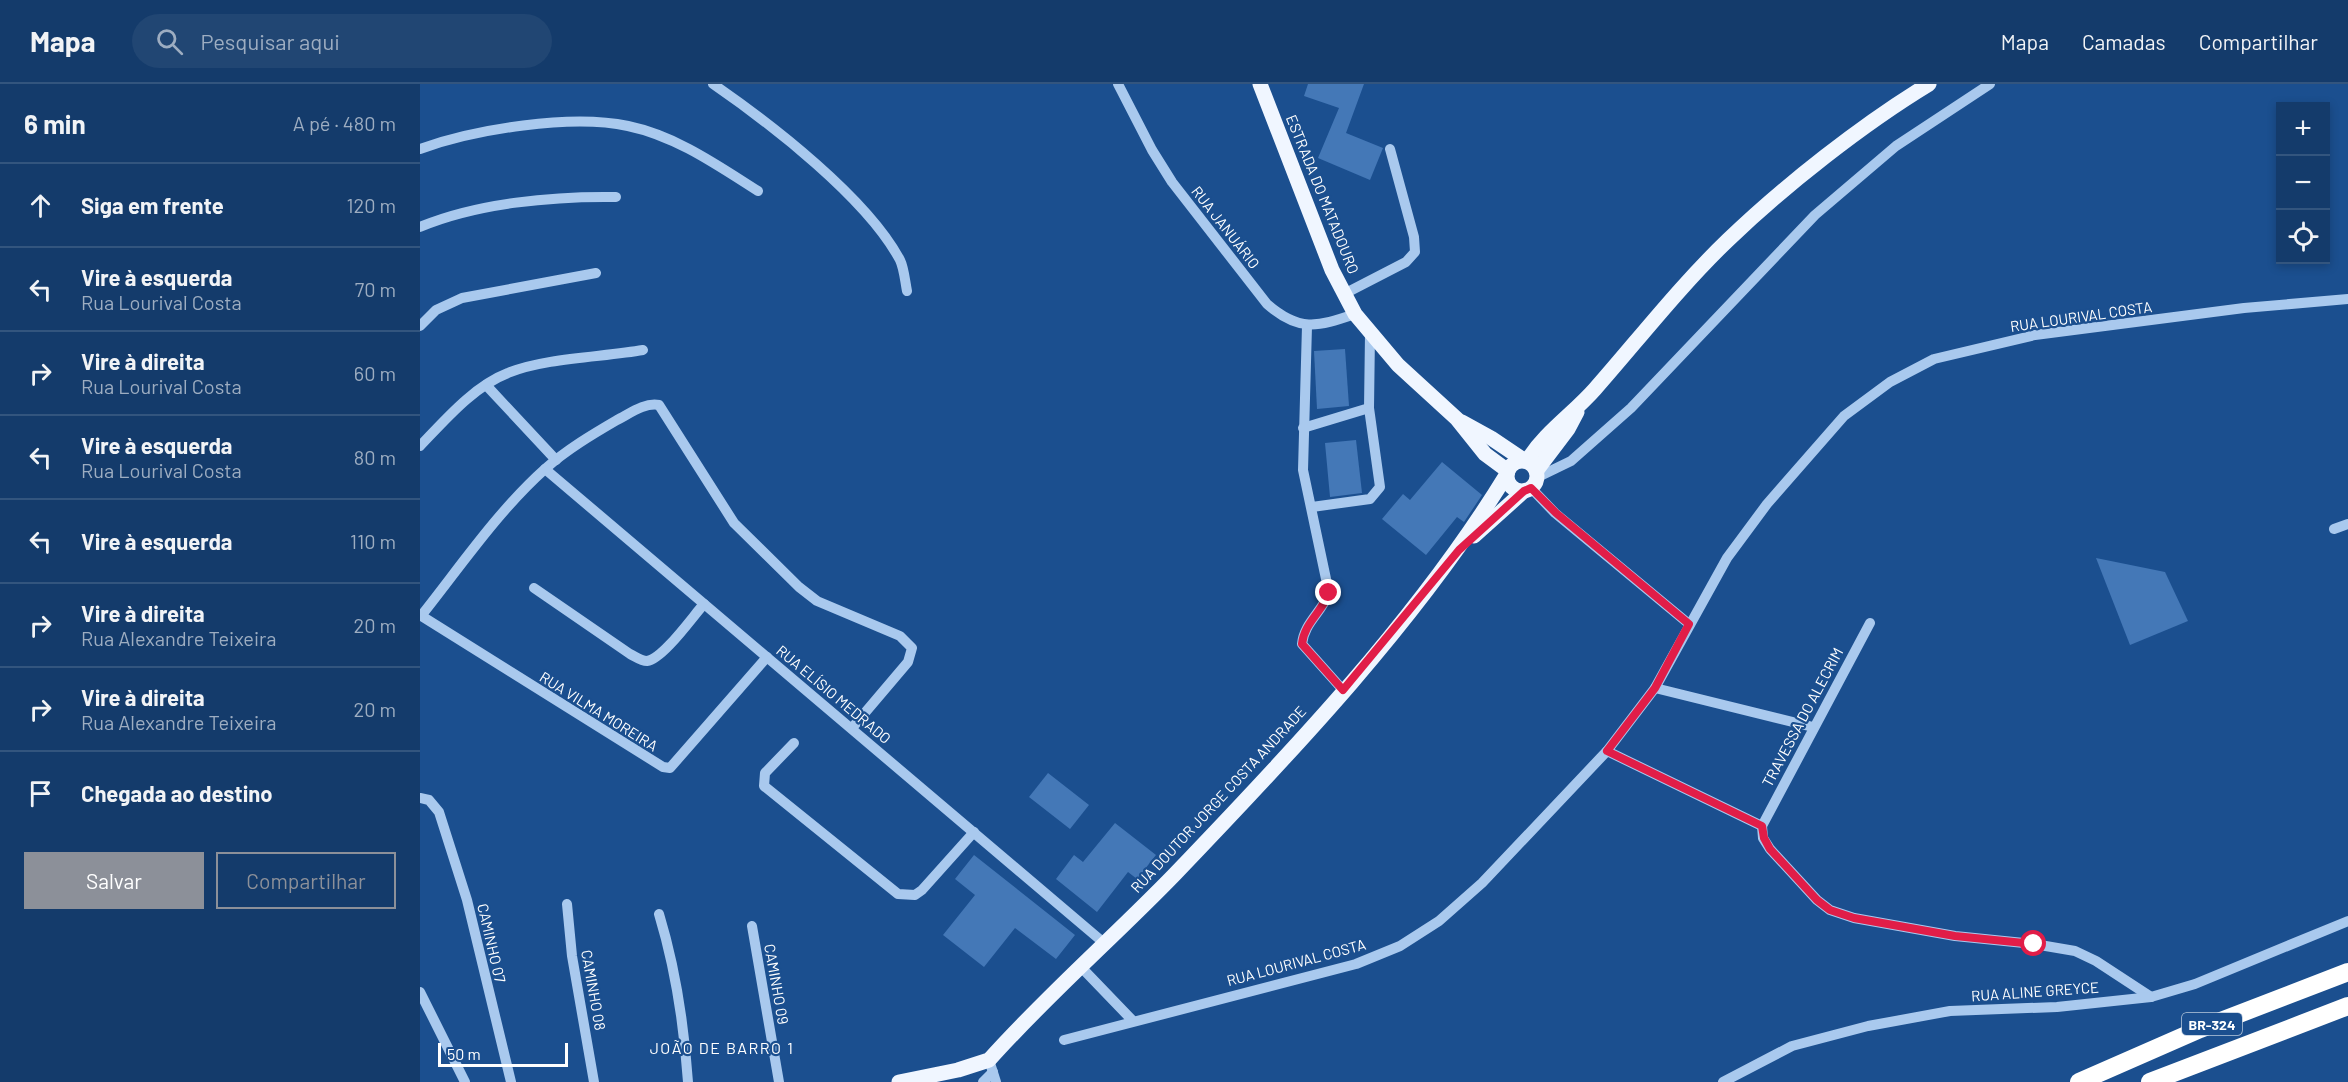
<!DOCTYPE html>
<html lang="pt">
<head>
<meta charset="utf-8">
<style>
  :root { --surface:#143b6b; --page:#214673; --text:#f1f3f6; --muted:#9dadc1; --line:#33557e; --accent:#8c9099 }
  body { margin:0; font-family:Barlow,sans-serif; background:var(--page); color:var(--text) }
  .controls { position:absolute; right:18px; top:18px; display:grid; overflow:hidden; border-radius:0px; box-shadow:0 3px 9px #0003 }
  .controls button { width:54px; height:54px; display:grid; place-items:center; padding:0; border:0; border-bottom:2px solid var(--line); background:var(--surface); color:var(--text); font:30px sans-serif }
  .scale { position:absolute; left:18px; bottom:15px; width:130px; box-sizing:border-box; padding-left:6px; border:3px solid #fff; border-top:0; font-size:16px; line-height:21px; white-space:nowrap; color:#fff; -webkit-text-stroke:4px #1b4f8f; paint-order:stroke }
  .stop { position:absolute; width:18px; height:18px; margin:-14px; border:4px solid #e11d48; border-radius:50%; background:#fff }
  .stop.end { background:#e11d48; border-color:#fff; box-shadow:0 2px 6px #0008 }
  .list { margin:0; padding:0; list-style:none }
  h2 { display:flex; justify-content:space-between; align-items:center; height:78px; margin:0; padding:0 24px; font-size:26px }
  h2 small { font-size:20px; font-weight:400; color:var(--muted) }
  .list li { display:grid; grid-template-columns:39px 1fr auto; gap:18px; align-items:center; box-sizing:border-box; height:84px; padding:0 24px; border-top:2px solid var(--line) }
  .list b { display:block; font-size:22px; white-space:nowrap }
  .list p { margin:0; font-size:20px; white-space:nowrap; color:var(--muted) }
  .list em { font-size:20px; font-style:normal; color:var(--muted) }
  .actions { display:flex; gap:12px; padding:18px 24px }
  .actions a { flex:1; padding:14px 0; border:2px solid var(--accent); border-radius:0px; text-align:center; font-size:21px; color:var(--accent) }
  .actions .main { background:var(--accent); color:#fff }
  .icon { flex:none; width:33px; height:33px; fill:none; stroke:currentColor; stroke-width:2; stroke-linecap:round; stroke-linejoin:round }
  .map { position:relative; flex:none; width:1928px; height:998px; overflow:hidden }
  header { display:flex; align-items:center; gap:36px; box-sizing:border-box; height:84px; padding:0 30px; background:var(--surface); border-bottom:2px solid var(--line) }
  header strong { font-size:28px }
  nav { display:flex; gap:33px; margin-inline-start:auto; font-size:21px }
  .search { width:420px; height:54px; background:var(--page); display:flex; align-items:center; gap:15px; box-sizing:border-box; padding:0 21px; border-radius:33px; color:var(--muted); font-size:22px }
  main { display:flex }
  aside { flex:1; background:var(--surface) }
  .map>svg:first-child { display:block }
</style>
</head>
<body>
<header>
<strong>Mapa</strong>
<div class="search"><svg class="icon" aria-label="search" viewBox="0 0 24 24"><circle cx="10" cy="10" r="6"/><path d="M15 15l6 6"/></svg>Pesquisar aqui</div>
<nav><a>Mapa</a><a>Camadas</a><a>Compartilhar</a></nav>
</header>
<main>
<aside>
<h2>6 min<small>A pé · 480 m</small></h2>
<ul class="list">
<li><svg class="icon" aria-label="ahead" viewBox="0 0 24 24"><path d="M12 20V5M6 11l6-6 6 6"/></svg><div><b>Siga em frente</b></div><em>120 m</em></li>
<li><svg class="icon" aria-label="left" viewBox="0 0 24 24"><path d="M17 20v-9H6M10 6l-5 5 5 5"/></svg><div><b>Vire à esquerda</b><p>Rua Lourival Costa</p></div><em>70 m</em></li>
<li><svg class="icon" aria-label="right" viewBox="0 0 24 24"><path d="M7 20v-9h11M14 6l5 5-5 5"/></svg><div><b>Vire à direita</b><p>Rua Lourival Costa</p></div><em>60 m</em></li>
<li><svg class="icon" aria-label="left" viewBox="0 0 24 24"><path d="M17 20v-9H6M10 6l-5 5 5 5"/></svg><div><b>Vire à esquerda</b><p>Rua Lourival Costa</p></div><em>80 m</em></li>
<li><svg class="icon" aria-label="left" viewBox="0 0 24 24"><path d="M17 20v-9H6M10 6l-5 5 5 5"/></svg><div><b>Vire à esquerda</b></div><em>110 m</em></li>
<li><svg class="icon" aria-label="right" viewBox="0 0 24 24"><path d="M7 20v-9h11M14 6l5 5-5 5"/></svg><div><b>Vire à direita</b><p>Rua Alexandre Teixeira</p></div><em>20 m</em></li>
<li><svg class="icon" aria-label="right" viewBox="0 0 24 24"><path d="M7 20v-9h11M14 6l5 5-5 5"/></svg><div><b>Vire à direita</b><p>Rua Alexandre Teixeira</p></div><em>20 m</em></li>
<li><svg class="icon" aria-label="arrive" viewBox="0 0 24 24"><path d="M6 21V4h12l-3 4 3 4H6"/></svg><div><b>Chegada ao destino</b></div></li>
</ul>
<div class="actions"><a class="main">Salvar</a><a>Compartilhar</a></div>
</aside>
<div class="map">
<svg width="1928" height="998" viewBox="0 0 1928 998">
  <rect width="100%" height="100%" fill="#1b4f8f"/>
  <!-- building -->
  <g fill="#4478b7">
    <polygon points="888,0 944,0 926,49 963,64 950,96 898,74 919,24 884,12"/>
    <polygon points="925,265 929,322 897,325 894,267"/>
    <polygon points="936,356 942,409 910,413 905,359"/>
    <polygon points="1022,378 1062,411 1044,438 1037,433 1006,471 962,435 983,410 990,416"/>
    <polygon points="1676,474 1745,488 1768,537 1710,561"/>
    <polygon points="628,689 669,721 650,745 609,713"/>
    <polygon points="695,739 736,771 717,795 708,788 677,828 636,795 654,771 663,778"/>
    <polygon points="554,771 655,851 636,875 595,844 564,883 523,851 555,811 535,795"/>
  </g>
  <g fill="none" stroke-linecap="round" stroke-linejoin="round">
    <!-- minor -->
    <g stroke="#a9c9ee" stroke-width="10">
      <path d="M293,0C351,40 447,114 480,176C484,184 485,197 487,207"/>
      <path d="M698,0L732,66L752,98L847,220C879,248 897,243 935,230"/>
      <path d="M0,65C55,45 151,30 208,42C256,52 297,81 338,107"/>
      <path d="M0,143C57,119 134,112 196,113"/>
      <polyline points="924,210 986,178 995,168 994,153 970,65"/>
      <polyline points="0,242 16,226 42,214 176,189"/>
      <path d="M887,242L883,386L909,509C902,528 884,539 882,560L923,606"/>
      <polyline points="66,301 136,376"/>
      <polyline points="883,344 949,324 950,250"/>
      <path d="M0,362C25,336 54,302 88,289C124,274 183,273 223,266"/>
      <polyline points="125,385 684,859"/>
      <polyline points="1118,393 1151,377 1211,324 1395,131 1476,62 1570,0"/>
      <polyline points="1111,404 1135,429 1269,540"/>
      <polyline points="892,423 950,415 960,403 949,324"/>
      <polyline points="1914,445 1928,440"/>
      <path d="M114,504L210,570C216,573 221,577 227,577C243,575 273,532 284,520"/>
      <polyline points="0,531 243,683 250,684 347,573"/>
      <path d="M1,532C40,483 78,427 125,385C146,366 173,350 197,336C209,330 225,318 239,321L314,439L379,503L397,517L480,552L492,564L488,578L432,644"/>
      <polyline points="1235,604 1393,643"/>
      <polyline points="374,659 345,689 344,702 478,810 495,811 502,806 554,748"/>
      <polyline points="1187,667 1342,742"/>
      <polyline points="0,714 9,716 19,728 47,816 91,998"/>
      <polyline points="1342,742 1343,754 1350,765 1397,816 1410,826 1434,834 1535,852 1614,860 1655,867 1676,877 1731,913"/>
      <polyline points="1342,742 1450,539"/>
      <polyline points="147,820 152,872 174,998"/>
      <path d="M239,830C256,886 264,940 268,998"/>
      <polyline points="332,842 359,998"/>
      <polyline points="661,883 712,936"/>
      <polyline points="0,908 45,998"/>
      <polyline points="644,956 936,880 980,862 1019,837 1062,799 1187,667 1235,604 1307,474 1347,420 1424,332 1470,298 1514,275 1615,251 1824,224 1928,215"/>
      <polyline points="569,976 576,998"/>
      <polyline points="563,998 573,988"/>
      <polyline points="1303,998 1372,962 1448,942 1530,927 1637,923 1731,913 1775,900 1928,837"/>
    </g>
    <!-- major -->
    <g stroke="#f0f6ff" stroke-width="15">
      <polyline points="840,0 912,186 935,230 978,281 1037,335 1065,370 1088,387"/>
      <polyline points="1042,338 1071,354 1105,377"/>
      <circle cx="1102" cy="392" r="15"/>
      <path d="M1107,377C1125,348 1153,330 1175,305C1219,255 1260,202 1308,156C1364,102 1443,40 1509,0"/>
      <polyline points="1117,386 1148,345 1157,328"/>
      <polyline points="1054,452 1104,407"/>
      <path d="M479,998L538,986L569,976C627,911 694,853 755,790C872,668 999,534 1087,390"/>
    </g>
    <!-- highway -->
    <g stroke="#fff" stroke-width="18">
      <polyline points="1659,998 1780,945 1928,888"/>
      <polyline points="1730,998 1928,922"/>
    </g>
  </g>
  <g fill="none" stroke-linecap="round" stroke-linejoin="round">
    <!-- route -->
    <path stroke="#e11d48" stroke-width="8" d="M909,509C902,528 884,539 882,560L923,606L1039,466L1104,407L1111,404L1136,429L1269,540L1235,604L1187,667L1342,742L1344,754L1350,765L1397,816L1410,826L1434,834L1535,852L1614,860"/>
  </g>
  <g text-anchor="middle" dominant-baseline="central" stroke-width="4.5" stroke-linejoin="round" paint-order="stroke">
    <!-- shield labels -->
    <rect fill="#1b4f8f" stroke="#bbcadd" stroke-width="1.5" x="1762" y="929" width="60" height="22" rx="4.5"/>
    <g font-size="14" font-weight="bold" fill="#fff">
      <text x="1792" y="940">BR-324</text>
    </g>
    <!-- street labels -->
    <g font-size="15" fill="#fff" stroke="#1b4f8f">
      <text transform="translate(903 110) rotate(68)">ESTRADA DO MATADOURO</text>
      <text transform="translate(806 143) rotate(52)">RUA JANUÁRIO</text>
      <text transform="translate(1661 232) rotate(-8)">RUA LOURIVAL COSTA</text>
      <text transform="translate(414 610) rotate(40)">RUA ELÍSIO MEDRADO</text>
      <text transform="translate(179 627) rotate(32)">RUA VILMA MOREIRA</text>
      <text transform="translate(1382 633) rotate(-62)">TRAVESSA DO ALECRIM</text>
      <text transform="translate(798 715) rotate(-47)">RUA DOUTOR JORGE COSTA ANDRADE</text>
      <text transform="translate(72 859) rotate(77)">CAMINHO 07</text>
      <text transform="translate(876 878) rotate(-15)">RUA LOURIVAL COSTA</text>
      <text transform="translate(357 900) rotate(80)">CAMINHO 09</text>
      <text transform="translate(174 906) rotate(80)">CAMINHO 08</text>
      <text transform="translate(1615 907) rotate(-4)">RUA ALINE GREYCE</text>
    </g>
    <!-- neighbourhood labels -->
    <g font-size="16" letter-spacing="1.5" fill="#fff" stroke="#1b4f8f">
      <text x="302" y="963">JOÃO DE BARRO 1</text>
    </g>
  </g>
</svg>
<div class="controls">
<button>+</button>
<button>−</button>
<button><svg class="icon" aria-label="locate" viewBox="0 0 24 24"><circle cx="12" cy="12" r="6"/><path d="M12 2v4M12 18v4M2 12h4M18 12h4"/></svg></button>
</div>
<div class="scale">50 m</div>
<div class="stop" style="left:1614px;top:860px"></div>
<div class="stop end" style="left:909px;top:509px"></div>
</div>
</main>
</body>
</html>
